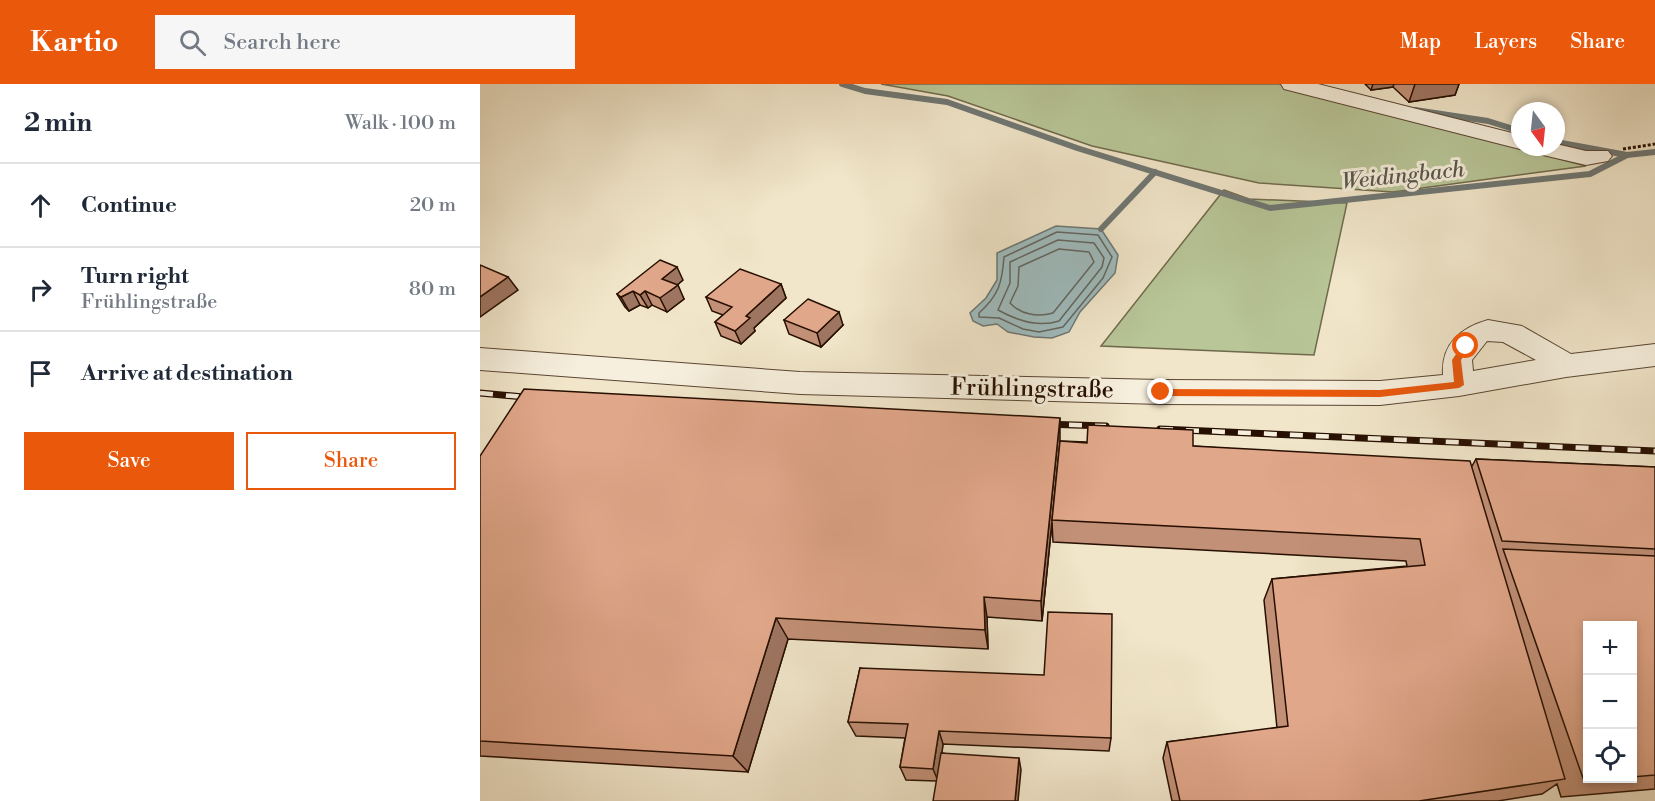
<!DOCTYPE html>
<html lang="en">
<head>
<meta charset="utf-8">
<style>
  :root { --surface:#fff; --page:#f6f6f7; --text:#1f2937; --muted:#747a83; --line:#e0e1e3; --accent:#ea580c }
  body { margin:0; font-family:"Libre Bodoni",serif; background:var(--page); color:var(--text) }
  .controls { position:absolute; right:18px; bottom:18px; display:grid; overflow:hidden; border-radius:0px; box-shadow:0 3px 9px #0003 }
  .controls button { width:54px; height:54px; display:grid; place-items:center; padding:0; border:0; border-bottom:2px solid var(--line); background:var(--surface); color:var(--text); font:30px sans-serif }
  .compass { position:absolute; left:1031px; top:18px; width:54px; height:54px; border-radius:50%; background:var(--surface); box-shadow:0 3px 9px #0003; rotate:165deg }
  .stop { position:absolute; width:18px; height:18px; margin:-14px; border:4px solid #ea580c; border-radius:50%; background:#fff }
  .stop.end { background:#ea580c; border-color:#fff; box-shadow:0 2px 6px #0008 }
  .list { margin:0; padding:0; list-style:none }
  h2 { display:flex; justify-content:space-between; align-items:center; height:78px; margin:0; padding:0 24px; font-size:26px }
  h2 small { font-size:20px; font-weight:400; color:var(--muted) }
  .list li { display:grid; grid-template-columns:39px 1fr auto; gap:18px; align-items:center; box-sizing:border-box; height:84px; padding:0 24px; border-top:2px solid var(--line) }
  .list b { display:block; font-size:22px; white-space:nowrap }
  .list p { margin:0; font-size:20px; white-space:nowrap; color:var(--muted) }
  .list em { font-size:20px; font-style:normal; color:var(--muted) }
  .actions { display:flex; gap:12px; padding:18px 24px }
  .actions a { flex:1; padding:14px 0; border:2px solid var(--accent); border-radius:0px; text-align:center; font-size:21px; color:var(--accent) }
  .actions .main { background:var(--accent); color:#fff }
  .icon { flex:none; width:33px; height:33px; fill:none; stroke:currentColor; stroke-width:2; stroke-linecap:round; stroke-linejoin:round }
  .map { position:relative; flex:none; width:1175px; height:717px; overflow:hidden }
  header { display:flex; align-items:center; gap:36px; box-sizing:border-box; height:84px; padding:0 30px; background:var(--accent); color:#fff }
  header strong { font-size:28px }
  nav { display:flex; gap:33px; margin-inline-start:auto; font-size:21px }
  .search { width:420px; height:54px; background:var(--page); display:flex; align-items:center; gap:15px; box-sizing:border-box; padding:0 21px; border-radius:0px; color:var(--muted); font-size:22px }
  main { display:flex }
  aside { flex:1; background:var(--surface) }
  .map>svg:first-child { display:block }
</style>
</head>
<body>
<header>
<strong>Kartio</strong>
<div class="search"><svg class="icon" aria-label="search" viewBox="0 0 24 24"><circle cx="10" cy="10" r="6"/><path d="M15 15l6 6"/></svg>Search here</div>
<nav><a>Map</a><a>Layers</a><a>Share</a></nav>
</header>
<main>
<aside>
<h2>2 min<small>Walk · 100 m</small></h2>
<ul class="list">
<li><svg class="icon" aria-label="ahead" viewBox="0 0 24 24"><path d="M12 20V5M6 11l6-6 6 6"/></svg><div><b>Continue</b></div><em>20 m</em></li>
<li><svg class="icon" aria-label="right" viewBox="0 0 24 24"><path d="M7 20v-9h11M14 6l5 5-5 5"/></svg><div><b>Turn right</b><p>Frühlingstraße</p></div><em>80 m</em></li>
<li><svg class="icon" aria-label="arrive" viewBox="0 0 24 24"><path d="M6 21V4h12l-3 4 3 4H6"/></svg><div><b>Arrive at destination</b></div></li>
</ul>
<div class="actions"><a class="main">Save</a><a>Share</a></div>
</aside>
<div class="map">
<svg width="1175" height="717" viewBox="0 0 1175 717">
  <rect width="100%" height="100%" fill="#f1e6ca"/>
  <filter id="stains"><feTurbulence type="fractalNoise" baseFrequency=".00333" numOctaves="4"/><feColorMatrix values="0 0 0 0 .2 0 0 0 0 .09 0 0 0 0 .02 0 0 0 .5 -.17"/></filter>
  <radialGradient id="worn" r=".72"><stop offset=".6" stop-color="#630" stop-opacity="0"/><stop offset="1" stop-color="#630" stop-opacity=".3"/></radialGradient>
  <!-- green -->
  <g fill="#b8c698" stroke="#706a4c" stroke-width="1.5">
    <polygon points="401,0 799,0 1106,82 913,108 779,99 612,62 468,12"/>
    <polygon points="744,106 769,115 867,119 834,271 621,262"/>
  </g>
  <!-- water -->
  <polygon fill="#9fbdc0" stroke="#6f7773" stroke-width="1.5" points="576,142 621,145 638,171 635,189 600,228 589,248 572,254 554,253 528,248 517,240 503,242 493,237 490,229 506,214 517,196 517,169"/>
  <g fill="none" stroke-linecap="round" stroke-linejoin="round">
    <!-- shore -->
    <g stroke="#636660" stroke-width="1.5">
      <path d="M577,148L618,151L632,173L623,194L583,243L559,248L543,245L519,234L499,233V229C519,211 522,199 524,173Z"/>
      <path d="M578,156L614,159L624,174L622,183L579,237C558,244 536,236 518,226L530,199V178Z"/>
      <path d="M579,165L609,168L614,178L573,229C558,233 541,231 530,219L538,202L539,183Z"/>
    </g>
    <!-- stream -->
    <g stroke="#6f7773" stroke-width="6">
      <polyline points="362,0 385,7 467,18 597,64 790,124 1110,90 1147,71 1175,68"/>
      <polyline points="935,26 1008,37 1040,47"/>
      <polyline points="1076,58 1147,71"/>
      <polyline points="621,145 675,88"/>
    </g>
    <!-- minor casing -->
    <g stroke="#5a4532" stroke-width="2">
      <g id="minor">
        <polygon points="801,0 838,0 1040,51 1040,63 1076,63 1076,60 1106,67 1128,67 1132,72 1128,77 1106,81 1050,68 1047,63 1040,65 804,5"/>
        <path d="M1008,236L1042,242L1091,270L1175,260V282L1086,293L979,312L900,321L681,320L320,310L0,286V264L320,288L681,296L900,297L963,291C961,260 980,244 1008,236ZM1007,257L1023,258L1056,276L993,287L992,276Z"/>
      </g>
    </g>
    <!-- path -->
    <polyline stroke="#270f00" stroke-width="3" stroke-dasharray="3 2" stroke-linecap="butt" points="1143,65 1175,60"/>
    <!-- minor -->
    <use href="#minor" fill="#f6efdd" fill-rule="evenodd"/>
    <!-- rail casing -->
    <g stroke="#270f00" stroke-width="7">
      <g id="rail">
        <polyline points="0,309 54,314"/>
        <polyline points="563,340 626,342"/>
        <polyline points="680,345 1175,367"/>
      </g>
    </g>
    <!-- rail -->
    <use href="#rail" stroke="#f6efdd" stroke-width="4.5" stroke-dasharray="13" stroke-linecap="butt"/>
  </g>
  <!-- wall -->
  <g fill="#c29077" stroke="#270f00" stroke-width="1.5" fill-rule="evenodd">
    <polygon points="885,0 979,0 975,11 929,18 913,3 891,6"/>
    <polygon points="203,196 197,201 204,215 187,228 172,221 168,224 160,221 149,227 145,223 137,210"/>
    <polygon points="301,200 306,214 274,244 275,247 261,260 241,252 235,238 243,231 232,227 226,213"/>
    <polygon points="304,236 363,241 341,263 309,250"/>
    <path d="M580,357L713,362L992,382L996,375L1175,383V705L1081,713L1077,700L1062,710L1018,717H692L683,674L687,658L797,644L784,516L792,495L927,482L926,477L573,458L572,439L562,537L507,533L508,565L308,555L268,688L0,672V372ZM1152,542V694H1107Z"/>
    <polygon points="380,584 631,654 629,667 463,660 462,669 541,686 456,697 426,696 420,683 425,654 376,652 368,638"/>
  </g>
  <!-- shaded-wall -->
  <g fill="#9e7561" stroke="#270f00" stroke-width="1.5">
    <polygon points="893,0 914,0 913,3 891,6"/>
    <polygon points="935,0 979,0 975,11 929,18"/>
    <polygon points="197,183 203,196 190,207 198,201 204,215 187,228 180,214 182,195"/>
    <polygon points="28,193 38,206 0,233 0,213"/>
    <polygon points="301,200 306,214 274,244 275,247 261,260 255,247 266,232"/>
    <polygon points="153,207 160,221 149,227 141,213"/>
    <polygon points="165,207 172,221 168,224 160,211"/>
    <polygon points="359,228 363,241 341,263 337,249"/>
    <polygon points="580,334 580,358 562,537 561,517"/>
    <polygon points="504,513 507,533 508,565 505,546"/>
    <polygon points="296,534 308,555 268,688 253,672"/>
    <polygon points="459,647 463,660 458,697 453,685"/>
    <polygon points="539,674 541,686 538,717 535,717"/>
  </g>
  <!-- building -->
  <g fill="#e1a78a" stroke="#270f00" stroke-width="1.5">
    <polygon points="180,176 197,183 182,195 198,201 180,214 165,207 160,211 153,207 141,213 137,210"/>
    <polygon points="0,181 28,193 0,213"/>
    <polygon points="260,185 301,200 266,232 270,234 255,247 235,238 252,223 226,213"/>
    <polygon points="328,215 359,228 337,249 304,236"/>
    <polygon points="44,305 580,334 561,517 504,513 505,546 296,534 253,672 0,657 0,372"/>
    <polygon points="608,341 713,346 713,362 990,377 1085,695 939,717 700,717 687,658 808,642 792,495 945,481 940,455 572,436 580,357 607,359"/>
    <polygon points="996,375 1175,383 1175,465 1022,457"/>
    <polygon points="1023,465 1175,472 1175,691 1152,693 1152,542 1107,542 1107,694 1138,694 1104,697"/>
    <polygon points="568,528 632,530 631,654 459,647 453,685 420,683 428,640 368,638 380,584 564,591"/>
    <polygon points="461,669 539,674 535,717 453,717"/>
  </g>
  <!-- route -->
  <polygon fill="#ea580c" points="983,260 990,262 981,276 984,301 979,304 900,313 681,312 676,308 681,305 900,306 974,298 972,276"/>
  <g text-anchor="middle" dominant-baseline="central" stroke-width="6" stroke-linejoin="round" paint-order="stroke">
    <!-- far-water labels -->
    <g font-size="22" font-style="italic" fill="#57554d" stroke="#f6efdd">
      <text transform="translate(923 92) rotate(-6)">Weidingbach</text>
    </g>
    <!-- street labels -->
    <g font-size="24" fill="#270f00" stroke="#f6efdd">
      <text transform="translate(552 305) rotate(1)">Frühlingstraße</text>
    </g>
  </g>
  <rect width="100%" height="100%" filter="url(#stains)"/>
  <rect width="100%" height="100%" fill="url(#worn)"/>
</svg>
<div class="controls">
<button>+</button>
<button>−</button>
<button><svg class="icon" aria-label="locate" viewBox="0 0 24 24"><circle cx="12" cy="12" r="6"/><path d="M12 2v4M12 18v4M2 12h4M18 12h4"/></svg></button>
</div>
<svg class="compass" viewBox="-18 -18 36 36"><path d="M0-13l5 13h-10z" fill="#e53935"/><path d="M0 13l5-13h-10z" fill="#747a83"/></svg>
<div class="stop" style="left:986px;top:262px"></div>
<div class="stop end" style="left:681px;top:308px"></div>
</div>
</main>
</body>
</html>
